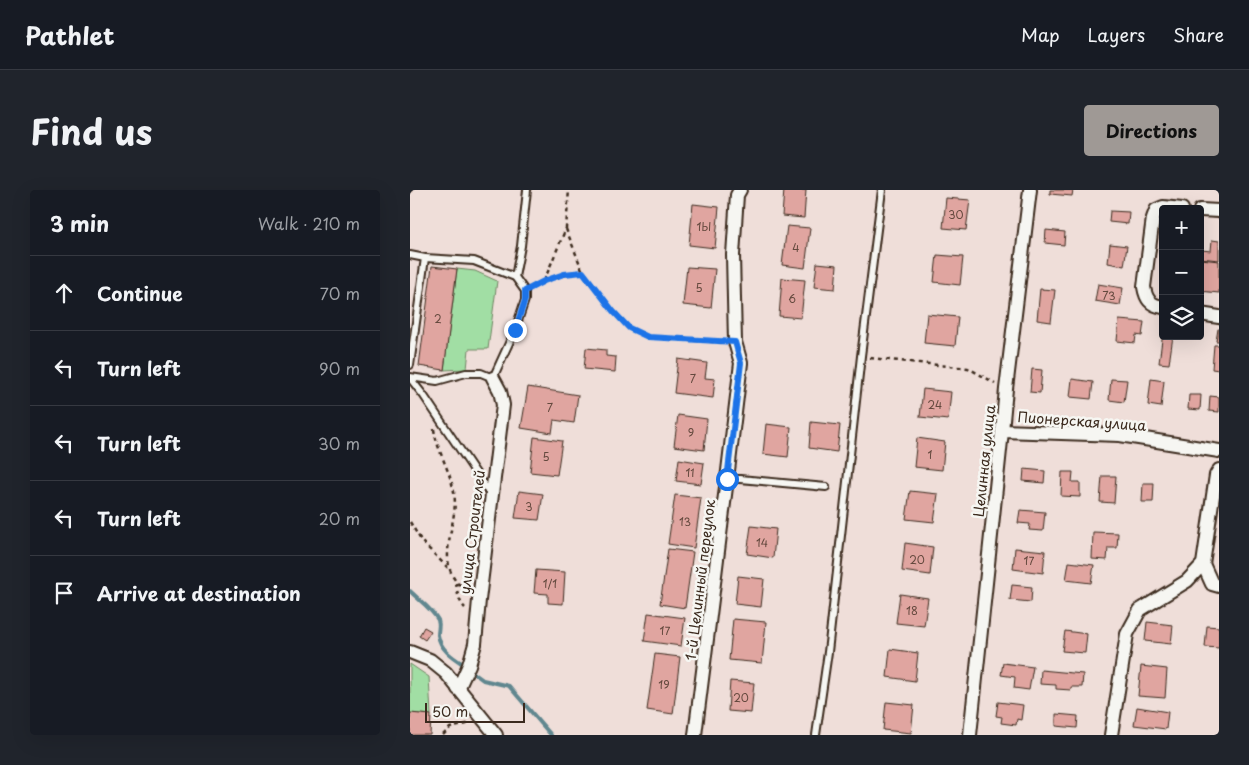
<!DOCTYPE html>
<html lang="en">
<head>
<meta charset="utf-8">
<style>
  :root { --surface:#171b24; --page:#20242c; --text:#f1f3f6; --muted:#9ea1a6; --line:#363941; --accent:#9f9995 }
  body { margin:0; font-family:"Playpen Sans",sans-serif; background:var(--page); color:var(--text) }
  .controls { position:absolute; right:15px; top:15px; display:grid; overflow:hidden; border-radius:5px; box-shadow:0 5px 20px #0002 }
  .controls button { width:45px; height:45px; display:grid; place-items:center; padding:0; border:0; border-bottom:1px solid var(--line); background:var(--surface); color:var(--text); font:25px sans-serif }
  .scale { position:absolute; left:15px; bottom:12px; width:100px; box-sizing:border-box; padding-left:5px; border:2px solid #3b2a1e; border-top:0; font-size:14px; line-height:18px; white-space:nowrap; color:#3b2a1e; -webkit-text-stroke:4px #f6f6f2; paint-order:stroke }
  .stop { position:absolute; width:15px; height:15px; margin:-11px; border:4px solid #1a73e8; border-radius:50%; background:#fff }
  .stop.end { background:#1a73e8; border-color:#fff; box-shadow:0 1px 5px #0008 }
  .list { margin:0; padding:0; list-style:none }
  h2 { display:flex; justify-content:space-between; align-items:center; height:65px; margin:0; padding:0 20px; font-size:21px }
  h2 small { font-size:16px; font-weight:400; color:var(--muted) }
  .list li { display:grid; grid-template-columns:32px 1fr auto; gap:15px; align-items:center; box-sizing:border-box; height:75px; padding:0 20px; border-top:1px solid var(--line) }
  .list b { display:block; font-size:19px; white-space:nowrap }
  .list em { font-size:16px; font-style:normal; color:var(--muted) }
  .icon { flex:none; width:28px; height:28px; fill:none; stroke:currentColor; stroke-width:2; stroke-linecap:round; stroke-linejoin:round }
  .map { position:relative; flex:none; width:809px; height:545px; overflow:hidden; border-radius:5px }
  header { display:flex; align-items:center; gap:30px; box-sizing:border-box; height:70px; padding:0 25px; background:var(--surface); border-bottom:1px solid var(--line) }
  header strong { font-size:24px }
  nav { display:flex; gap:28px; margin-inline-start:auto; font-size:18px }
  .intro { display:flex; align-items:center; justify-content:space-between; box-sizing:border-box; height:120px; padding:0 30px }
  h1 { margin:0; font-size:35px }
  .button { padding:12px 22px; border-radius:5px; background:var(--accent); color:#111; font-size:18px; font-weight:700 }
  main { display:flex; gap:30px; padding:0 30px }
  aside { flex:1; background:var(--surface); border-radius:5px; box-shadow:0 5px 20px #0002 }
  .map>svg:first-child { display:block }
</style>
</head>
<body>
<header>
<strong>Pathlet</strong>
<nav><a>Map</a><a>Layers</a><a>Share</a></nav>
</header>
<div class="intro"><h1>Find us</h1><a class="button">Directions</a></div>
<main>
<aside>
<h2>3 min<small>Walk · 210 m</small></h2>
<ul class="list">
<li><svg class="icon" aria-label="ahead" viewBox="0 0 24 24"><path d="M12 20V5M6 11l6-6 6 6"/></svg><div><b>Continue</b></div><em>70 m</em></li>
<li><svg class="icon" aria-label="left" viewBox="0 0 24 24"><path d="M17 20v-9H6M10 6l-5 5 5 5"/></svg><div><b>Turn left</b></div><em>90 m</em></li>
<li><svg class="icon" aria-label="left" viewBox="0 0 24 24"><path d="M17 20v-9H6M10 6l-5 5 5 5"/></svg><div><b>Turn left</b></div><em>30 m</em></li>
<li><svg class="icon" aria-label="left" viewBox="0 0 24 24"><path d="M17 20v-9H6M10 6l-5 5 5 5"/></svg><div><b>Turn left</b></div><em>20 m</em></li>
<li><svg class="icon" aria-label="arrive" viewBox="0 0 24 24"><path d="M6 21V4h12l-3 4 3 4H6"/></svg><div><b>Arrive at destination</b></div></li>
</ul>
</aside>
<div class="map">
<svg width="809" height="545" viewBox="0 0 809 545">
  <rect width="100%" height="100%" fill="#efded9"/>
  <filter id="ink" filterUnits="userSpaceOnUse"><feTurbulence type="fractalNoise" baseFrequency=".02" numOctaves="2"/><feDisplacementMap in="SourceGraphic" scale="10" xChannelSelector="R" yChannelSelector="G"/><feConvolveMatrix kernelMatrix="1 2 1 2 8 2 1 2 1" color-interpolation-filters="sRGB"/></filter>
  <g filter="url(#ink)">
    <!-- green -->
    <g fill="#a1dea4" stroke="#6e8461">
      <polygon points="47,79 65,81 87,91 78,159 59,159 57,179 34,180"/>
      <polygon points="0,474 19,487 21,525 0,523"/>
    </g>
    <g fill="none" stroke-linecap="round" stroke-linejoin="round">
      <!-- stream -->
      <g stroke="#61878f" stroke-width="4">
        <path d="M0,401C9,410 22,419 28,430C30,436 28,439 28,445C30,459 42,467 53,474"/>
        <polyline points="62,482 73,490 99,496 141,545"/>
      </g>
    </g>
    <!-- building -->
    <g fill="#e0a5a0" stroke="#3b2a1e">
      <polygon points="374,0 396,0 394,28 372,26"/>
      <polygon points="640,0 663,0 662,6 640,4"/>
      <polygon points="536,8 560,10 556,40 533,38"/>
      <polygon points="283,14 309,17 305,58 279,55"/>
      <polygon points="700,21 719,22 718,34 699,32"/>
      <polygon points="377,36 400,38 395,78 372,75"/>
      <polygon points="636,40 655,42 654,55 635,53"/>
      <polygon points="802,50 809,51 809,70 790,68 791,60 801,61"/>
      <polygon points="700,54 717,56 714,76 698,73"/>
      <polygon points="527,65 553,67 550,95 524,92"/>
      <polygon points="791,69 809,71 809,103 790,101"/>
      <polygon points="407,73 427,75 425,99 404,97"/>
      <polygon points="22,76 47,79 34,180 9,176"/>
      <polygon points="277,77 305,79 301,118 273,115"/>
      <polygon points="372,88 395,90 391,128 369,126"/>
      <polygon points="688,94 713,98 710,115 685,111"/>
      <polygon points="630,99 645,100 641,132 627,130"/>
      <polygon points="517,124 548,127 545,156 514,153"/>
      <polygon points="709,130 734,132 732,146 726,145 725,153 707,151"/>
      <polygon points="808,139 809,139 809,151 806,151"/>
      <polygon points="753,142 753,146 763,146 759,174 749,173"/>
      <polygon points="804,155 809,155 809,180 802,179"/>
      <polygon points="176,158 196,160 196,166 206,167 205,182 174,179"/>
      <polygon points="268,169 297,173 295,188 305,189 303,208 264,203"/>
      <polygon points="622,179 632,180 630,203 620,202"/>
      <polygon points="662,189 683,192 681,209 660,207"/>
      <polygon points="701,189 717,190 714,212 699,210"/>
      <polygon points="741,189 754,191 751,217 738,215"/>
      <polygon points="118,197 168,205 164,233 144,230 142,243 111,238"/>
      <polygon points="513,199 541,202 538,230 510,227"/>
      <polygon points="779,205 791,205 790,220 778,219"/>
      <polygon points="800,206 809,207 809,222 799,221"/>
      <polygon points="268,225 297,229 294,260 264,256"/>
      <polygon points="401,232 430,235 427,262 399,258"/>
      <polygon points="356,234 381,237 378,267 353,264"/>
      <polygon points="124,247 152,251 147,285 120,282"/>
      <polygon points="507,248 535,252 532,280 504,277"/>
      <polygon points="269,269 294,273 291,294 266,291"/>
      <polygon points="614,279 635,281 634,293 613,291"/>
      <polygon points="652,282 663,282 662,292 670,292 670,307 651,306"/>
      <polygon points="692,286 706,286 704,313 690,312"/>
      <polygon points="733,293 744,293 743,312 732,312"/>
      <polygon points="109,301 133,304 129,330 105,328"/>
      <polygon points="500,301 528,304 524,332 496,329"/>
      <polygon points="265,305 291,308 284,358 258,354"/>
      <polygon points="610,320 635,322 633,341 619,340 620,334 608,333"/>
      <polygon points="341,336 366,339 363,368 337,364"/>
      <polygon points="683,342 708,343 707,358 698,358 697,370 682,369"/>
      <polygon points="495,353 523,357 520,385 492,381"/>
      <polygon points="605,358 635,361 633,383 603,379"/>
      <polygon points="258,359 283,362 275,418 250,414"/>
      <polygon points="659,372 684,375 681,393 656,390"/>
      <polygon points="126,380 155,382 153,414 138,413 138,404 124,403"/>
      <polygon points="328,386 354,389 351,417 325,414"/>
      <polygon points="602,395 622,397 621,412 600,410"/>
      <polygon points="490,404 518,408 514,436 486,433"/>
      <polygon points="238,423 275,428 271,456 234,451"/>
      <polygon points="323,429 356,432 352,473 319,470"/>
      <polygon points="737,432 763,435 761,454 735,451"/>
      <polygon points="797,436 809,437 809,458 795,457"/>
      <polygon points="14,437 21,441 15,450 9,446"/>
      <polygon points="655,441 677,444 675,463 652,461"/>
      <polygon points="480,459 508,463 505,491 477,487"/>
      <polygon points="245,464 270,467 263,524 237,520"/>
      <polygon points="593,473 623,477 619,500 604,498 605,487 591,485"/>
      <polygon points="731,476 757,479 755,508 728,506"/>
      <polygon points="631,480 673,484 672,497 661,497 661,500 646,499 646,495 630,494"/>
      <polygon points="320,491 344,493 341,523 318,521"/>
      <polygon points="476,512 504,515 501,543 473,540"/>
      <polygon points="588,512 613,515 611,530 607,529 606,535 591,533 592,527 586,526"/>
      <polygon points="727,517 758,522 756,539 724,535"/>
      <polygon points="0,523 21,525 20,545 0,545"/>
      <polygon points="646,524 668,526 667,538 646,536"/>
    </g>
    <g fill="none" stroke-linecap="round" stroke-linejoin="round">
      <!-- service casing -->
      <g stroke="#3b2a1e" stroke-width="10">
        <g id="service">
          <polyline points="0,65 15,68 0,175"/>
          <polyline points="105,87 111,56 117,0"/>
          <polyline points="0,187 27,191 56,183 71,183 83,188 105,140 115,110 115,101 105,87 64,71 15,68"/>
          <polyline points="0,188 14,206 80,304"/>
          <polyline points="317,289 330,289 416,297"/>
          <polyline points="406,545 418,462 451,166 472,0"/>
        </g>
      </g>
      <!-- minor casing -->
      <g stroke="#3b2a1e" stroke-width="16">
        <g id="minor">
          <polyline points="790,20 809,21"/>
          <path d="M753,117C740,115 736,109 734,97L743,28L746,20L753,17L772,19"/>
          <polyline points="790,124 809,127"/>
          <polyline points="592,241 710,245 809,261"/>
          <polyline points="793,374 802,394 809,396"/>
          <polyline points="0,462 20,470 36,483 86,545"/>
          <polyline points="48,499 59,475 65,454 69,410 93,215 90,201 83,188"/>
          <polyline points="285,545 317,289 331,173 325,152 323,65 327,5 330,0"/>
          <polyline points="560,545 592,241 596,199 620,0"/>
          <polyline points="701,545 717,444 730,420 777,391 793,374 806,285 809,280"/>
        </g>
      </g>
      <!-- path -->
      <g stroke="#3b2a1e" stroke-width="2.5" stroke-dasharray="4 4" stroke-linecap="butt">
        <polyline points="0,2 2,0"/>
        <polyline points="156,39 173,82"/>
        <polyline points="134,91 156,38 159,0"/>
        <path d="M123,97C141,88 152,84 173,82L203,121L219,138L238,147L313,152"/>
        <polyline points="460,168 558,178 585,193"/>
        <path d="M24,239C27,261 40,280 44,302C49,330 29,360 43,387C44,388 46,392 47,393C50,395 54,397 58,398"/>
        <polyline points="0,332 12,352 38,378"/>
        <path d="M46,393C47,402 49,412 55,418"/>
        <polyline points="33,545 40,538 61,533"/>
      </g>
      <!-- service -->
      <use href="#service" stroke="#f6f6f2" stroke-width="6"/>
      <!-- minor -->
      <use href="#minor" stroke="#f6f6f2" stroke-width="12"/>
    </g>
  </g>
  <g fill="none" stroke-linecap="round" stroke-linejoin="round" filter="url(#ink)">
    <!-- route -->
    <polyline stroke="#1a73e8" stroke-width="6" points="105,140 115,110 115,101 134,91 154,84 173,82 203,121 219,138 238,147 325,152 331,173 317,289"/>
  </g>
  <g text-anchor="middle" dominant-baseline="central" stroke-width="5" stroke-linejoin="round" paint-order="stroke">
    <!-- number labels -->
    <g font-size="11" fill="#64493e">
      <text x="546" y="24">30</text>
      <text x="294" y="36">1Ы</text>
      <text x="386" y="57">4</text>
      <text x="289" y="97">5</text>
      <text x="699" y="105">73</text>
      <text x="382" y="108">6</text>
      <text x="28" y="128">2</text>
      <text x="283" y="188">7</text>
      <text x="525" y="214">24</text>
      <text x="140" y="217">7</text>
      <text x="281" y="242">9</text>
      <text x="520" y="264">1</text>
      <text x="136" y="266">5</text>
      <text x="280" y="282">11</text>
      <text x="119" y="316">3</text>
      <text x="275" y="331">13</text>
      <text x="352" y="352">14</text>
      <text x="507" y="369">20</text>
      <text x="619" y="370">17</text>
      <text x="140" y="393">1/1</text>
      <text x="502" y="420">18</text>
      <text x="255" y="440">17</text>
      <text x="254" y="494">19</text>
      <text x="331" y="507">20</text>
    </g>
    <!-- street labels -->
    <g font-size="14" fill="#3b2a1e" stroke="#f6f6f2">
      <text transform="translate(672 231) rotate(4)">Пионерская улица</text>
      <text transform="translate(574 271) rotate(-84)">Целинная улица</text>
      <text transform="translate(62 342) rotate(-83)">улица Строителей</text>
      <text transform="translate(290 390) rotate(-83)">1-й Целинный переулок</text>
    </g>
  </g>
</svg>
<div class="controls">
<button>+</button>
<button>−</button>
<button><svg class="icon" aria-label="layers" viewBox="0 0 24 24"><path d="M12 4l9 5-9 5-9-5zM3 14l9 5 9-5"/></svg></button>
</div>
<div class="scale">50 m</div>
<div class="stop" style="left:317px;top:289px"></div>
<div class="stop end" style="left:105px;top:140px"></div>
</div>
</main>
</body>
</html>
